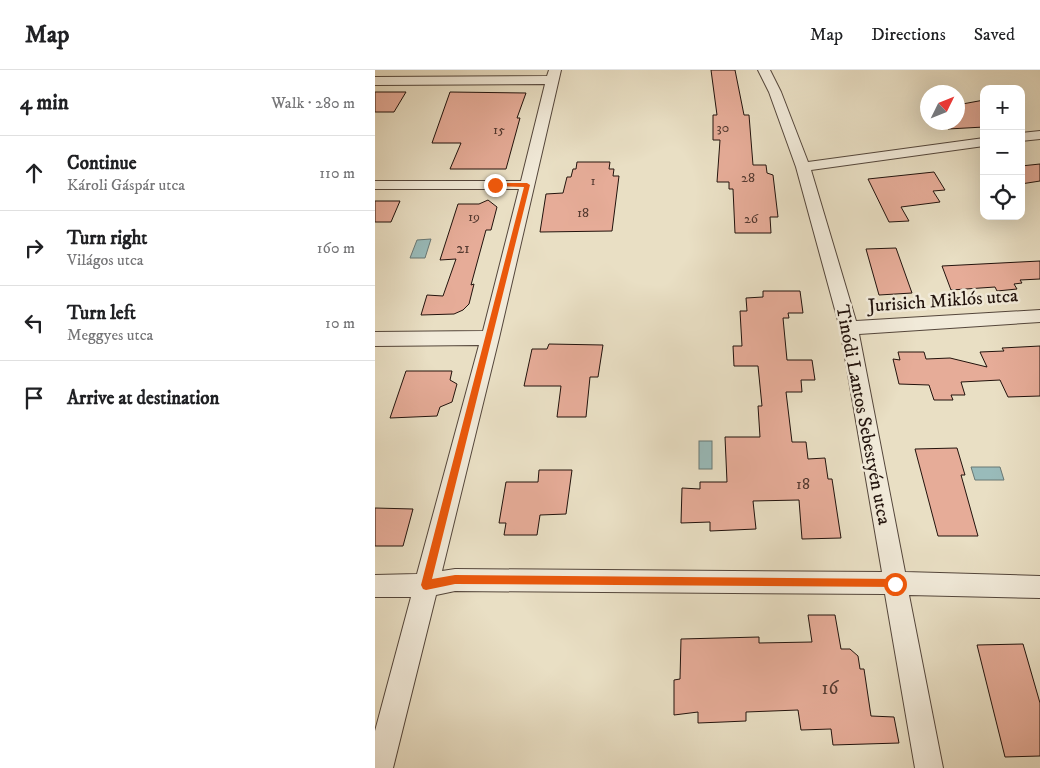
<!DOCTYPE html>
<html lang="en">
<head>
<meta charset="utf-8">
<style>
  :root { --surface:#fff; --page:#f2f2f2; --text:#202124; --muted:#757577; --line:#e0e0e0 }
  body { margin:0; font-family:"IM FELL DW Pica",serif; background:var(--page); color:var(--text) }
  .controls { position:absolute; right:15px; top:15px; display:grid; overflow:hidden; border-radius:10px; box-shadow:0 5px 20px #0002 }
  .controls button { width:45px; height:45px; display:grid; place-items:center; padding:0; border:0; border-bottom:1px solid var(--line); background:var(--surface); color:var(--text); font:25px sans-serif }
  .compass { position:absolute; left:545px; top:15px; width:45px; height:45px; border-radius:50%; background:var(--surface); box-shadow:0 5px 20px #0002; rotate:47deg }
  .stop { position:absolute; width:15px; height:15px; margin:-11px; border:4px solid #ea580c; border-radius:50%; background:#fff }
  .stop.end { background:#ea580c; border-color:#fff; box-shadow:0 1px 5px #0008 }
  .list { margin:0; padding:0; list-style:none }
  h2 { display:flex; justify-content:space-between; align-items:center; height:65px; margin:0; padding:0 20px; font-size:21px }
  h2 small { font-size:16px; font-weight:400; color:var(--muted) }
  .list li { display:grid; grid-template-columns:32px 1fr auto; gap:15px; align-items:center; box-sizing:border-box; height:75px; padding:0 20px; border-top:1px solid var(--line) }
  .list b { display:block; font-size:19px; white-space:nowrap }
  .list p { margin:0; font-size:16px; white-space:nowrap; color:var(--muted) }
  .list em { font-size:16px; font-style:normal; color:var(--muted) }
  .icon { flex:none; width:28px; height:28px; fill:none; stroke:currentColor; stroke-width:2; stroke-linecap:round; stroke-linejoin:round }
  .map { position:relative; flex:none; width:665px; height:698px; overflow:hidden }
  header { display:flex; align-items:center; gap:30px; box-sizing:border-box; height:70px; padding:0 25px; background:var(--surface); border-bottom:1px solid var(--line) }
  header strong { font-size:24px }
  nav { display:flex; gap:28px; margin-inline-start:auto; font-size:18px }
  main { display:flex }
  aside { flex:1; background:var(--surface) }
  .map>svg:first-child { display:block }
</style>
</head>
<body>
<header>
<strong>Map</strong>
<nav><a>Map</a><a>Directions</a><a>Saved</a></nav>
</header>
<main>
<aside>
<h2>4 min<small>Walk · 280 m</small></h2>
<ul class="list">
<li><svg class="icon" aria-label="ahead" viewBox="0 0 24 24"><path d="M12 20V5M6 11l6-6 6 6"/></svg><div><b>Continue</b><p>Károli Gáspár utca</p></div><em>110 m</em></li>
<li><svg class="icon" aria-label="right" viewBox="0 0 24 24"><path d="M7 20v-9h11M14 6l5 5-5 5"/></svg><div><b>Turn right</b><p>Világos utca</p></div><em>160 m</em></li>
<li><svg class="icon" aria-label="left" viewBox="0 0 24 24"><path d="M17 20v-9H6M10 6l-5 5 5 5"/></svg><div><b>Turn left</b><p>Meggyes utca</p></div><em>10 m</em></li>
<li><svg class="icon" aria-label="arrive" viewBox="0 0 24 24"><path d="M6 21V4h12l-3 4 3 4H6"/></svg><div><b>Arrive at destination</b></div></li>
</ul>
</aside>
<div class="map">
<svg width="665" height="698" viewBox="0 0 665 698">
  <rect width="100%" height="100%" fill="#e9dfc4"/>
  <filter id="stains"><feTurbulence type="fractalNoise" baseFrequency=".004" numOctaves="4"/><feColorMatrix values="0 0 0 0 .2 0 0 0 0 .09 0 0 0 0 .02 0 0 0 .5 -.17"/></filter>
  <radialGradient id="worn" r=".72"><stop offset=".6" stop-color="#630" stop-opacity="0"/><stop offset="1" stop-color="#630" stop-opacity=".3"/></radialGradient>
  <!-- water -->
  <g fill="#99bbba" stroke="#697875">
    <polygon points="56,169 50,188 35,188 42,170"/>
    <rect x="324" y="371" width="13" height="28"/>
    <polygon points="596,397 625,397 629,410 600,410"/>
  </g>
  <!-- building -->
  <g fill="#e6ac98" stroke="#22130d">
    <polygon points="336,0 360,0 369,45 374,45 378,95 391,95 392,103 398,105 403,147 395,147 396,163 360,163 358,119 354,119 354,112 342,112 345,70 338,70 338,45 342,45"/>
    <polygon points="0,22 31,22 19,42 0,42"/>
    <polygon points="75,22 151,23 142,48 145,48 131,99 75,99 86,73 57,73"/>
    <polygon points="609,30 609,57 573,59 568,52 582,52 582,35"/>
    <polygon points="202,92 235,92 234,99 239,99 238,106 244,106 237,161 165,162 171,124 188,123 192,107 196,107 198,99 201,99"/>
    <polygon points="665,94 665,111 646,114 646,96"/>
    <polygon points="559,102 570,120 558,121 565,132 526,137 534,151 514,152 493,109"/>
    <polygon points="113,130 122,137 116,160 111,160 96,215 99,214 94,234 88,240 79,244 46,245 52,225 68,226 81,189 65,190 83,134 104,134"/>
    <polygon points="0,131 25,131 16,152 0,152"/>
    <polygon points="521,178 537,223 504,225 491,179"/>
    <polygon points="665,191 665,209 645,210 647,213 639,214 642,219 622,221 620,217 576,220 567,196"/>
    <polygon points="388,221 425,221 428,243 413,243 414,248 408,248 412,290 437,290 440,310 426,310 427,322 411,322 417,372 431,372 433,389 450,388 453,409 457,409 466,468 427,469 424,430 378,431 381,459 335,461 335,452 306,453 307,418 325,419 325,412 352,412 350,367 385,367 383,336 387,336 383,296 359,296 358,276 367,276 365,241 372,241 371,228 388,227"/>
    <polygon points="174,274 228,275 223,307 215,307 211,347 182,347 186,316 149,316 157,279 172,279"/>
    <polygon points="665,276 665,326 633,327 625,310 586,312 590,325 576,325 578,330 559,330 554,315 524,314 518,289 525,290 523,282 549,282 551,289 575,288 612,297 605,282 629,281 627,278"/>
    <polygon points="31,301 77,301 75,310 82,314 77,332 65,337 62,346 15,348"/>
    <polygon points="582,378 590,405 586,405 603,466 563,466 540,379"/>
    <polygon points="164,400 197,400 191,444 165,445 162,465 129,465 131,453 124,453 131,412 163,412"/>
    <polygon points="0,438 38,439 28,476 0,476"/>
    <polygon points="433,545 460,545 466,579 475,579 483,586 485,599 489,599 496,646 519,647 524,673 458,675 456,659 426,660 423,640 371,642 371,651 348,652 323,653 323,642 299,645 299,610 305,609 306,569 384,567 384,573 437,572"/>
    <polygon points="648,574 665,633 665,686 630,687 602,575"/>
  </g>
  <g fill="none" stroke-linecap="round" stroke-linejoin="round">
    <!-- street casing -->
    <g stroke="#54463b" stroke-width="2">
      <g id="street">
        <polygon points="174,0 186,0 124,268 67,501 80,499 507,502 465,258 421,97 394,22 383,0 395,0 406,22 433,92 609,68 609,76 436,100 481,251 665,240 665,252 484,264 530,502 665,506 665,528 534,525 568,698 540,698 510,524 80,521 61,525 18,698 0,698 0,661 36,527 0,527 0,505 42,504 104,275 0,276 0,262 108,261 144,119 0,119 0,111 146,111 170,14 0,15 0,7 172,6"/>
        <polygon points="665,61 665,69 646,71 646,63"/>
      </g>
    </g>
    <!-- street -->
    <use href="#street" fill="#f1ead9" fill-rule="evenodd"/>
  </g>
  <!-- route -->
  <polygon fill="#ea580c" points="120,113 152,113 155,115 57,509 80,505 520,509 525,514 523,517 80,514 51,520 48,519 46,515 149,117 118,116"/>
  <g text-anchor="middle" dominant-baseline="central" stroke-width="5" stroke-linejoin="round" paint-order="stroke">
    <!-- far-number labels -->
    <g font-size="14" fill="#533930">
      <text x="348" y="58">30</text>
      <text x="124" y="60">15</text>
      <text x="373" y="108">28</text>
      <text x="218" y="111">1</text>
      <text x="208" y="143">18</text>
      <text x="99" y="147">19</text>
      <text x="376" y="149">26</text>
    </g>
    <!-- number labels -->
    <g font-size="16" fill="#533930">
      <text x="88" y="178">21</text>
      <text x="428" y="414">18</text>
    </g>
    <!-- street labels -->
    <g font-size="19" fill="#22130d" stroke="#f1ead9">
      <text transform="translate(568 231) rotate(-4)">Jurisich Miklós utca</text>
      <text transform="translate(488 345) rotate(79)">Tinódi Lantos Sebestyén utca</text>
    </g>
    <!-- near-number labels -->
    <g font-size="19" fill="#533930">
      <text x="455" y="618">16</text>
    </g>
  </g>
  <rect width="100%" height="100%" filter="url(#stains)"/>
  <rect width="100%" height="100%" fill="url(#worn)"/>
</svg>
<div class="controls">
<button>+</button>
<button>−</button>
<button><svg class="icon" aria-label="locate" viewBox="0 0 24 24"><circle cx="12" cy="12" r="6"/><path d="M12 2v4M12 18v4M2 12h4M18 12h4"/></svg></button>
</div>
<svg class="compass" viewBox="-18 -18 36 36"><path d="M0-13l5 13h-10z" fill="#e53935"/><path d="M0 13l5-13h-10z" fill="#757577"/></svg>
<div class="stop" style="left:520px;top:514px"></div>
<div class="stop end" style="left:120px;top:115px"></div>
</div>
</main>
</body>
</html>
